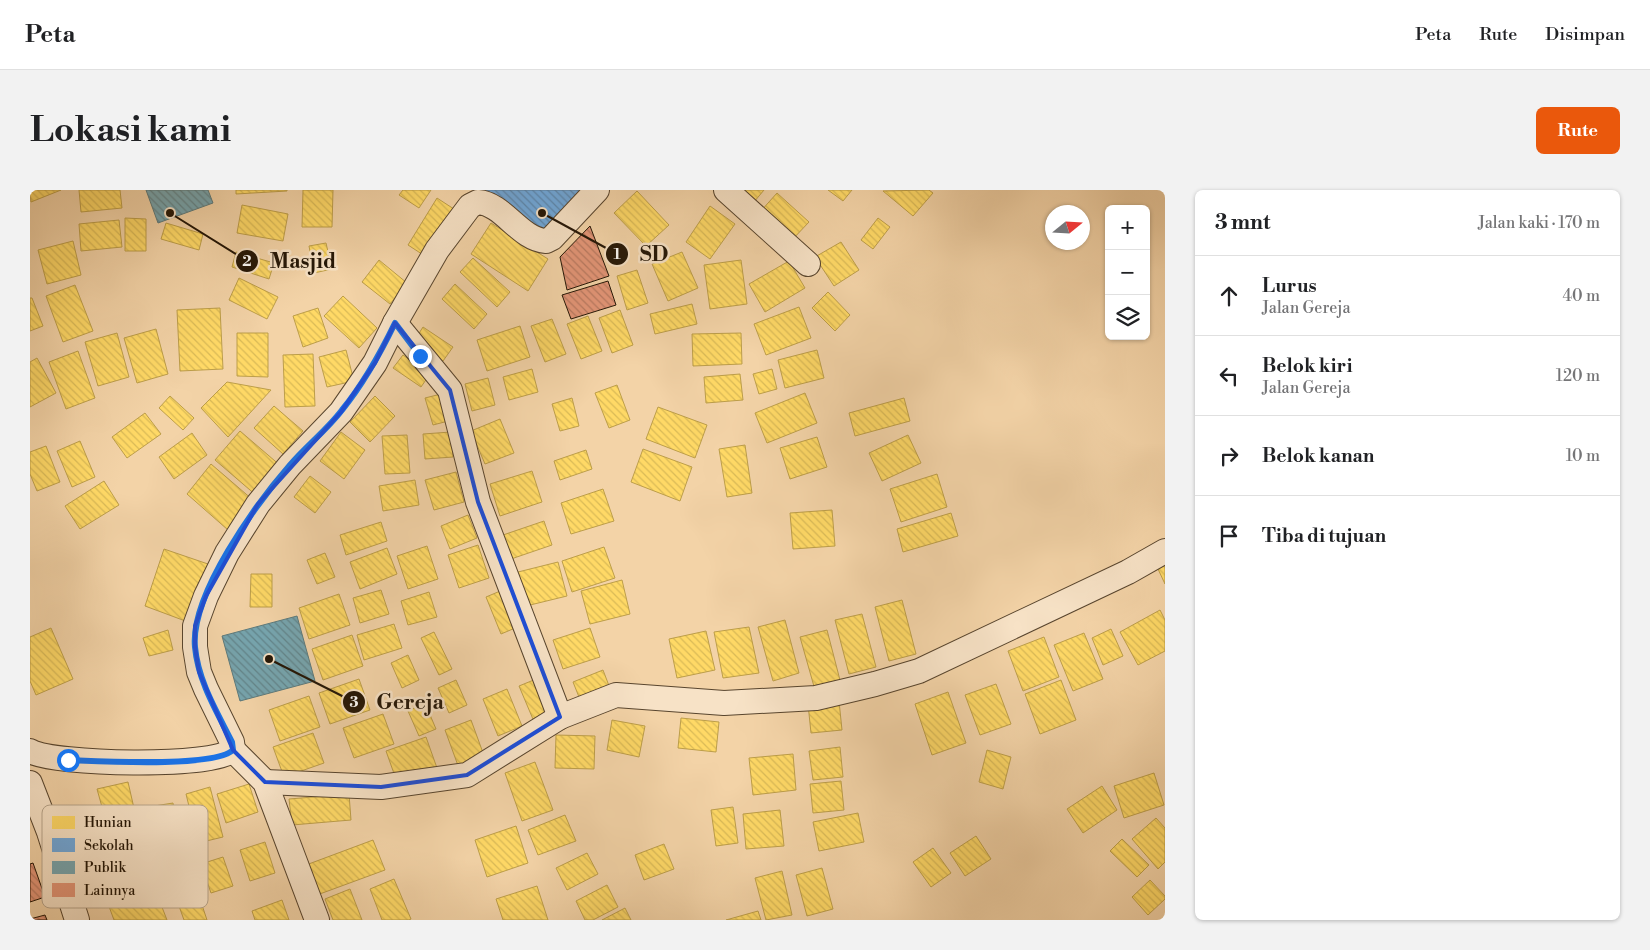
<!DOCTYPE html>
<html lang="id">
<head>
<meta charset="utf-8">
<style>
  :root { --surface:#fff; --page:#f2f2f2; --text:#202124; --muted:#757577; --line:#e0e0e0; --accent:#ea580c }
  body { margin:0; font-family:"Libre Bodoni",serif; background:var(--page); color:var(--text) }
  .controls { position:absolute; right:15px; top:15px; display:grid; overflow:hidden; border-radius:8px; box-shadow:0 1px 4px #0004 }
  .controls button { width:45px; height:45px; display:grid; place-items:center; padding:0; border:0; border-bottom:1px solid var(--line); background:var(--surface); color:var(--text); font:25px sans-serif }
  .compass { position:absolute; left:1015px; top:15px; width:45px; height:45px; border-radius:50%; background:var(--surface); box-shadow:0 1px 4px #0004; rotate:72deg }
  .stop { position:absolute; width:15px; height:15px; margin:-11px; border:4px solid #1a73e8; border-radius:50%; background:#fff }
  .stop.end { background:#1a73e8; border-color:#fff; box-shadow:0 1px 5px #0008 }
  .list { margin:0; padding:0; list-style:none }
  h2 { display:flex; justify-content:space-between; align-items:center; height:65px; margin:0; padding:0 20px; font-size:21px }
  h2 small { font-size:16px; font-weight:400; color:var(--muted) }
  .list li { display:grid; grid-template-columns:32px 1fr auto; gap:15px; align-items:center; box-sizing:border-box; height:80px; padding:0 20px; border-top:1px solid var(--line) }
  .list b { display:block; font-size:19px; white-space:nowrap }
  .list p { margin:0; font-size:16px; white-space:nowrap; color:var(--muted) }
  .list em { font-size:16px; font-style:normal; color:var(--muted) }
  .icon { flex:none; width:28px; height:28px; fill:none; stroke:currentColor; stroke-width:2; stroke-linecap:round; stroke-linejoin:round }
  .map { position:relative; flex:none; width:1135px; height:730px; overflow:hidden; border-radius:8px }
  header { display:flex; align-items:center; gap:30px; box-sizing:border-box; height:70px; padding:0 25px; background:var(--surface); border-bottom:1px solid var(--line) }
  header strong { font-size:24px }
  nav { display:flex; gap:28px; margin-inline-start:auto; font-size:18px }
  .intro { display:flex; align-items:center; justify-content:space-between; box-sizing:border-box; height:120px; padding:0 30px }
  h1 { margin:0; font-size:35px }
  .button { padding:12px 22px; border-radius:8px; background:var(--accent); color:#fff; font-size:18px; font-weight:700 }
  main { display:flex; gap:30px; padding:0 30px }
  aside { flex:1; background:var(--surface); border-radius:8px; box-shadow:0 1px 4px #0004 }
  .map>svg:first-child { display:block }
</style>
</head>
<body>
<header>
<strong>Peta</strong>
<nav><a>Peta</a><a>Rute</a><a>Disimpan</a></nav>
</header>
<div class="intro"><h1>Lokasi kami</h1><a class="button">Rute</a></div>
<main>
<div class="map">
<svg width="1135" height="730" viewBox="0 0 1135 730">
  <defs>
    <pattern id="homes-back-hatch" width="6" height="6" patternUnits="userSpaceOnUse" patternTransform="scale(1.25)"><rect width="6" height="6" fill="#ffd966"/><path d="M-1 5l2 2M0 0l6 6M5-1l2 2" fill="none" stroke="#daba57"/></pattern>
    <pattern id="schools-back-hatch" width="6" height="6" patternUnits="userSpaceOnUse" patternTransform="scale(1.25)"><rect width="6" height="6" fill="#6fa8dc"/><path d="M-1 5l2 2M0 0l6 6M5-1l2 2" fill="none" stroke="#5b88b0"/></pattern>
    <pattern id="public-back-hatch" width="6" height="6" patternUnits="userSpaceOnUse" patternTransform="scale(1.25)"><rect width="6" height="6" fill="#76a5af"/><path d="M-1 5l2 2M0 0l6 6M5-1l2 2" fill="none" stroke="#61858c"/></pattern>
    <pattern id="building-back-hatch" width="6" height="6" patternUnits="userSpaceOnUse" patternTransform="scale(1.25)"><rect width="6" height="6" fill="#e39577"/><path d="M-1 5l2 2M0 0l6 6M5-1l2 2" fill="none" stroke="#b87960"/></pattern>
  </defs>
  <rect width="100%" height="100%" fill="#f3d3a7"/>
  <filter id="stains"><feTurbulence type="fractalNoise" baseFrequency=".004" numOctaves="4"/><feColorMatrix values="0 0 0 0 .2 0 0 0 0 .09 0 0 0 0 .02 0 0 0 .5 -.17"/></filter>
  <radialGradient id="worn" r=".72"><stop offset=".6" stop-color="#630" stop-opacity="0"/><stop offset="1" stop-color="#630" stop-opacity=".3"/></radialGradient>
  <!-- homes -->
  <g fill="url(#homes-back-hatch)" stroke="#bd9e49">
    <polygon points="0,0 31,0 1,12"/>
    <polygon points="49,0 90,0 92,18 51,22"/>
    <polygon points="206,0 257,0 257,1 206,4"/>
    <polygon points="273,0 303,0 302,37 272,37"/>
    <polygon points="373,0 401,0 389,18 369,5"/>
    <polygon points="711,0 734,0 724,12"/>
    <polygon points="798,0 822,0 813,11"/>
    <polygon points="899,0 903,3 883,26 853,1"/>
    <polygon points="607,1 639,35 616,56 584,23"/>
    <polygon points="747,3 779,32 761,51 730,22"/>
    <polygon points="407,8 427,21 398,68 378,55"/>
    <polygon points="212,15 258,24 253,51 207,43"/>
    <polygon points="680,16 705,34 680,69 656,52"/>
    <polygon points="95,28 116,29 116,61 95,61"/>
    <polygon points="848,28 860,37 843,59 831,50"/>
    <polygon points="89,30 92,57 51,61 49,34"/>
    <polygon points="136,33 173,44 169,60 131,49"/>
    <polygon points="461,33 518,69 498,101 441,64"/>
    <polygon points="43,51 51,85 17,94 8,60"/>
    <polygon points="811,52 829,80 804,96 785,67"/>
    <polygon points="296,53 302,79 284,83 279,56"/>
    <polygon points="206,62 244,73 239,89 202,77"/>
    <polygon points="652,62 668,98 638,111 622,74"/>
    <polygon points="443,68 480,102 467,117 430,82"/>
    <polygon points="349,70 377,93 360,114 332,92"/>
    <polygon points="711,70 717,114 680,119 674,75"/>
    <polygon points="759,71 775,98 735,122 719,94"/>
    <polygon points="607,80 618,113 597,120 587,86"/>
    <polygon points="209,88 248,107 237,129 199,110"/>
    <polygon points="425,94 457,124 444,139 412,109"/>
    <polygon points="45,95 63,141 33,152 16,106"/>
    <polygon points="798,102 820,125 805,141 782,118"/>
    <polygon points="313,106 347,138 329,158 294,126"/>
    <polygon points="0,108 2,108 13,136 0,141"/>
    <polygon points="662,114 667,134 625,144 620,124"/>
    <polygon points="769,117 781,148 736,165 724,134"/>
    <polygon points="190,118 193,179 150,181 147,120"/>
    <polygon points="288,118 298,148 273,157 263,126"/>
    <polygon points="590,120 603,155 582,163 569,128"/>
    <polygon points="558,126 572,161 551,169 537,134"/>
    <polygon points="522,129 536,164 515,172 501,136"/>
    <polygon points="490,136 500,167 457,181 447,150"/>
    <polygon points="393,137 423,157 413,171 384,151"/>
    <polygon points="126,139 138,184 107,193 94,148"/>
    <polygon points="87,143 99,187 68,196 55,152"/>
    <polygon points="207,143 238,143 238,187 207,186"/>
    <polygon points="711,143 712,174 663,176 662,144"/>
    <polygon points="316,160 324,191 297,197 289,167"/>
    <polygon points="787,160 794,188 755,198 748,170"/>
    <polygon points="48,161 65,208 36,219 19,172"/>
    <polygon points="283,164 285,216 255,217 253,165"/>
    <polygon points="373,165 400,184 391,197 363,178"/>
    <polygon points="7,168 26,203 0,217 0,172"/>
    <polygon points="502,179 508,202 479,210 473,187"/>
    <polygon points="742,179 747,199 729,204 723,184"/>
    <polygon points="710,184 713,210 676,213 674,187"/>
    <polygon points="458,188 465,215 442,221 435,194"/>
    <polygon points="197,192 241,200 198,247 171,218"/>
    <polygon points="587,195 600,230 579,238 565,203"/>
    <polygon points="419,202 426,229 403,235 395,208"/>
    <polygon points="775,203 787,233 737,253 725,223"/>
    <polygon points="140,206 164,228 153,240 129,218"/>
    <polygon points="345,206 365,226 340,252 320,232"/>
    <polygon points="542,208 549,236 530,241 522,214"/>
    <polygon points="874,208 880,231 825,246 819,223"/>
    <polygon points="244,216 273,241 253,264 224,238"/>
    <polygon points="628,217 677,235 665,268 616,249"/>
    <polygon points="115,223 131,244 97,268 82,247"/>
    <polygon points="470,229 484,263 455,274 441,241"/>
    <polygon points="210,241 252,277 227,306 185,270"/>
    <polygon points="311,242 335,260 314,289 290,271"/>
    <polygon points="421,242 423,267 395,269 393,244"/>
    <polygon points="162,243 177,265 144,289 129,267"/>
    <polygon points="377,245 380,283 355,284 352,246"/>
    <polygon points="878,245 891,273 852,291 839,263"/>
    <polygon points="787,247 797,277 760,289 750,258"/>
    <polygon points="50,251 65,287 42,297 27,261"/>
    <polygon points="715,255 722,303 697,307 689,259"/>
    <polygon points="16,256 30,292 7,301 0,284 0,262"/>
    <polygon points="613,259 662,277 650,311 601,292"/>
    <polygon points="556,260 562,279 530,290 524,271"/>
    <polygon points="181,274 223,310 198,340 157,304"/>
    <polygon points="502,281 512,312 470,326 460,294"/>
    <polygon points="426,282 434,312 404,320 395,290"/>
    <polygon points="907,284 917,317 871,332 860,299"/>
    <polygon points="280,286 301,302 285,323 264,307"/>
    <polygon points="385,290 389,315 353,321 349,296"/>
    <polygon points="74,291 89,315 50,339 35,316"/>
    <polygon points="573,299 584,331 541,344 531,313"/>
    <polygon points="802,320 805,356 763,359 760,323"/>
    <polygon points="921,323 928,346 873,362 867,339"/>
    <polygon points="438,325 447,348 420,359 411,336"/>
    <polygon points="514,331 522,355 481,369 473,345"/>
    <polygon points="351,332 357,351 316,365 310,345"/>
    <polygon points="448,355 459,388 429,398 418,365"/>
    <polygon points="397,356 408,389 378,399 367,366"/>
    <polygon points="574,357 585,388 542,402 532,371"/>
    <polygon points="357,358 367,384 330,399 320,372"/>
    <polygon points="134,359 178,374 158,432 115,416"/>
    <polygon points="295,363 305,387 287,394 277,370"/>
    <polygon points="528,372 537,406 496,416 488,382"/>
    <polygon points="1135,375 1135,394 1128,379"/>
    <polygon points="221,384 242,384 242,417 220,417"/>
    <polygon points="592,390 600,424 560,434 551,401"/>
    <polygon points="475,399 490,436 471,444 456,407"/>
    <polygon points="351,400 359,424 330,433 323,408"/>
    <polygon points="399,402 407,427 378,435 371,411"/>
    <polygon points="309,404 320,435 279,449 269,418"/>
    <polygon points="872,410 886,464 859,471 845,417"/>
    <polygon points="1130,420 1135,430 1135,461 1108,475 1090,442"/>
    <polygon points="832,424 846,477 819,484 805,430"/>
    <polygon points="755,430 769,483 743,491 728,437"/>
    <polygon points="364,434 372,458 334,470 327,445"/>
    <polygon points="719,437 729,483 693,488 684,442"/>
    <polygon points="21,438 43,489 6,505 0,491 0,447"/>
    <polygon points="560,438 570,467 533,479 523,450"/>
    <polygon points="1081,439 1093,466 1073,475 1062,448"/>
    <polygon points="138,440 143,460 119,466 113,448"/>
    <polygon points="797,440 811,494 785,500 770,447"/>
    <polygon points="676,441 685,480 647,488 639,449"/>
    <polygon points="404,442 422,479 409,485 391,448"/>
    <polygon points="1054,443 1073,489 1043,501 1024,455"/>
    <polygon points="322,445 333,476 293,490 282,459"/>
    <polygon points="1014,447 1029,487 993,501 978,461"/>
    <polygon points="378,465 389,490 372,498 361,473"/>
    <polygon points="573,480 581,501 551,512 543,492"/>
    <polygon points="511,487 527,525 505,534 489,496"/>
    <polygon points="329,489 340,520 300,534 289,503"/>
    <polygon points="426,490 437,515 419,523 408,498"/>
    <polygon points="1031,490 1046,530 1010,544 995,504"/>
    <polygon points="966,494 981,534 950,545 935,505"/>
    <polygon points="477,499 492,536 468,546 453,509"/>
    <polygon points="918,502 936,553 902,565 885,514"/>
    <polygon points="279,506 290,537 250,551 239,520"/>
    <polygon points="809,511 812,540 781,543 778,514"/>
    <polygon points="395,513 406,539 389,546 378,521"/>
    <polygon points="353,524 364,554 324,568 313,538"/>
    <polygon points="651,528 689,532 686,562 648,558"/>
    <polygon points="441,530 456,571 430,581 415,540"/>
    <polygon points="582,530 615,536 609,567 577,560"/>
    <polygon points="283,543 294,573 254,587 243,557"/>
    <polygon points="526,545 565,546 564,579 525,578"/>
    <polygon points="396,547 407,578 367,592 356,561"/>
    <polygon points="810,557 813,587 783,590 779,561"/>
    <polygon points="957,560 981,567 973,599 949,592"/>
    <polygon points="763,564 766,600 723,605 719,568"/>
    <polygon points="505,572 523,620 492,631 475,583"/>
    <polygon points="1124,583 1134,615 1094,628 1084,596"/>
    <polygon points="811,591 814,620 783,623 780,594"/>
    <polygon points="98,592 109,640 52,652 46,623 72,617 67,599"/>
    <polygon points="219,594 228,622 196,633 187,604"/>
    <polygon points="1072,596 1087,620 1053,643 1037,619"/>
    <polygon points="180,597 193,647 168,653 156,604"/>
    <polygon points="319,604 321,630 262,635 259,609"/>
    <polygon points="143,613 150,657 126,661 118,617"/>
    <polygon points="703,617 708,653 686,656 681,620"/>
    <polygon points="750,620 754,656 716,659 713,624"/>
    <polygon points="828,623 834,652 789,661 783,632"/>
    <polygon points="535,625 546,651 508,665 498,640"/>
    <polygon points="1126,628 1135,638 1135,672 1128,679 1102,649"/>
    <polygon points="486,636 498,673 457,687 445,650"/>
    <polygon points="946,646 961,669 935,686 920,663"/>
    <polygon points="1092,649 1119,675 1107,687 1080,661"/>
    <polygon points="343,650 355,680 287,705 276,675"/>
    <polygon points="235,652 245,683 220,691 210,660"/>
    <polygon points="634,654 644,679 614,690 605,665"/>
    <polygon points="903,658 921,683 901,697 883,672"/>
    <polygon points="557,663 568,684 537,700 526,678"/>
    <polygon points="193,667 203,696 181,703 171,674"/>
    <polygon points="792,678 803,719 777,726 766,685"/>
    <polygon points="752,681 762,725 736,730 725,688"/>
    <polygon points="364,689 381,729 379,730 352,730 340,699"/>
    <polygon points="1120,690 1135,706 1135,709 1118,725 1102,707"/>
    <polygon points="123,694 137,730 84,730 77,711"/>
    <polygon points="577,695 588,717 563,730 555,730 546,711"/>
    <polygon points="507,696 518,730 473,730 466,709"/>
    <polygon points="320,699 332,730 303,730 295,709"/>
    <polygon points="170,709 177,730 154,730 149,716"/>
    <polygon points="252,710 259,730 225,730 222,721"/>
    <polygon points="595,718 601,730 572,730"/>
    <polygon points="728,721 731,730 696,730"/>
  </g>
  <!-- schools -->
  <polygon fill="url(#schools-back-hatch)" stroke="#587c9c" points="452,0 561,0 517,46"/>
  <!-- public -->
  <g fill="url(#public-back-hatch)" stroke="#5d7a7c">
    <polygon points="116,0 178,0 183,13 128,33"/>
    <polygon points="267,426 285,491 210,511 192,446"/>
  </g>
  <!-- building -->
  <g fill="url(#building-back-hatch)" stroke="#241606">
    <polygon points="560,36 579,86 537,100 530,67"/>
    <polygon points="578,91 586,115 541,129 532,105"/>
    <polygon points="3,673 15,707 0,712 0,674"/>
    <polygon points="15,725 17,730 0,730 0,729"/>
  </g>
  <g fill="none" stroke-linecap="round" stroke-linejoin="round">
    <!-- street casing -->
    <g stroke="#58452e" stroke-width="26">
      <g id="street">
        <polyline points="696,0 778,74"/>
        <polyline points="365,133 420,200 448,312 530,527"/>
        <polyline points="203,560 235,592 287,730"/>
        <path d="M0,561C24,575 184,578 203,560L202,552L176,499L169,482L165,457V436L176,406L197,363L228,314L260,275L311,222L345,173L365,133L407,60L440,16L448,12C474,14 489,49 516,51L522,48L567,0"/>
        <polyline points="235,592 351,597 437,585 530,527 586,505 694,513 786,508 845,494 889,481 1098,382 1135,361"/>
        <polyline points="0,593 19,642 47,730"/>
      </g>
    </g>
    <!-- street -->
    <use href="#street" stroke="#f7e2c6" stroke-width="24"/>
  </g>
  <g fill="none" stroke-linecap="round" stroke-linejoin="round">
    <!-- route -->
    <path stroke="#1a73e8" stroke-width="6" d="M38,570C67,571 185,578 203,560L202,552C187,522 168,491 165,457C160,405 226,314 260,275C276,256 297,240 312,220C334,193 350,164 365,133L390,166"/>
  </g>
  <!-- marked area -->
  <path fill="none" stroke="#1d4ed8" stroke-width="4" stroke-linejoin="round" d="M365,133L420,200L448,312L530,527L437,585L351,597L235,592L203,560L169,482L165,457V436L176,406L228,314L311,222L345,173Z"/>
  <!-- legend -->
  <rect x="12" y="615" width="166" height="103" rx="8" fill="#f7e2c6" stroke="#b8a58c" stroke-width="1"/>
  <rect x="22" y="626" width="23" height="13" fill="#ffd966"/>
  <rect x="22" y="648" width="23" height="14" fill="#6fa8dc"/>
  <rect x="22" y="671" width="23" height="13" fill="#76a5af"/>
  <rect x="22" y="693" width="23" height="14" fill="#e39577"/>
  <g font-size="14" fill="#241606">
    <text x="54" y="637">Hunian</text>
    <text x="54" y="660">Sekolah</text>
    <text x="54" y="682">Publik</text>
    <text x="54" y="705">Lainnya</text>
  </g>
  <!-- callouts -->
  <path fill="none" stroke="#241606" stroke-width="2" d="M512 23L587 64M140 23L217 71M239 469L324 512"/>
  <g fill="#241606" stroke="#f7e2c6" stroke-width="2">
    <circle cx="512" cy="23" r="5"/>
    <circle cx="140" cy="23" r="5"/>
    <circle cx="239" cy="469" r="5"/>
    <circle cx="587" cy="64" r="12"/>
    <circle cx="217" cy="71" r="12"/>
    <circle cx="324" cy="512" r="12"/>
  </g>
  <g font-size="15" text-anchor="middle" font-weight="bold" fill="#fff">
    <text x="587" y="69">1</text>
    <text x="217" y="76">2</text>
    <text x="324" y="517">3</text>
  </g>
  <g font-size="21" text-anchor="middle" font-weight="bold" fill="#241606" stroke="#f7e2c6" stroke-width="5" stroke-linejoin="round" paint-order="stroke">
    <text x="624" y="71">SD</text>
    <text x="273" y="78">Masjid</text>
    <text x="380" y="519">Gereja</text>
  </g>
  <rect width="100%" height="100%" filter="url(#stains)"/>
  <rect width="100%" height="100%" fill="url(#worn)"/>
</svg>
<div class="controls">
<button>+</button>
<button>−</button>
<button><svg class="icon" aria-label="layers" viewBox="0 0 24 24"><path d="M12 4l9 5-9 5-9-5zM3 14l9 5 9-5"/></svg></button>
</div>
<svg class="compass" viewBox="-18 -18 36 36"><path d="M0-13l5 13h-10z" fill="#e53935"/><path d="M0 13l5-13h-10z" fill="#757577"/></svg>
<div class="stop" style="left:38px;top:570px"></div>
<div class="stop end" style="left:390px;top:166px"></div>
</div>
<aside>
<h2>3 mnt<small>Jalan kaki · 170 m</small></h2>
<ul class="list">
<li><svg class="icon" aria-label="ahead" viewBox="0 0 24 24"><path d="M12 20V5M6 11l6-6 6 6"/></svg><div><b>Lurus</b><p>Jalan Gereja</p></div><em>40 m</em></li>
<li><svg class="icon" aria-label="left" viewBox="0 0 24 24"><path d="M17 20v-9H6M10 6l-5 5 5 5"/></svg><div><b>Belok kiri</b><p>Jalan Gereja</p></div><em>120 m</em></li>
<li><svg class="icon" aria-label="right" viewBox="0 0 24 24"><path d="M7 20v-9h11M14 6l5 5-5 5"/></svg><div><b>Belok kanan</b></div><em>10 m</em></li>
<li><svg class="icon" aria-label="arrive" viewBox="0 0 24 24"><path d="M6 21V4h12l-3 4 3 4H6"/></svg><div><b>Tiba di tujuan</b></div></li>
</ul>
</aside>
</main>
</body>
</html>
